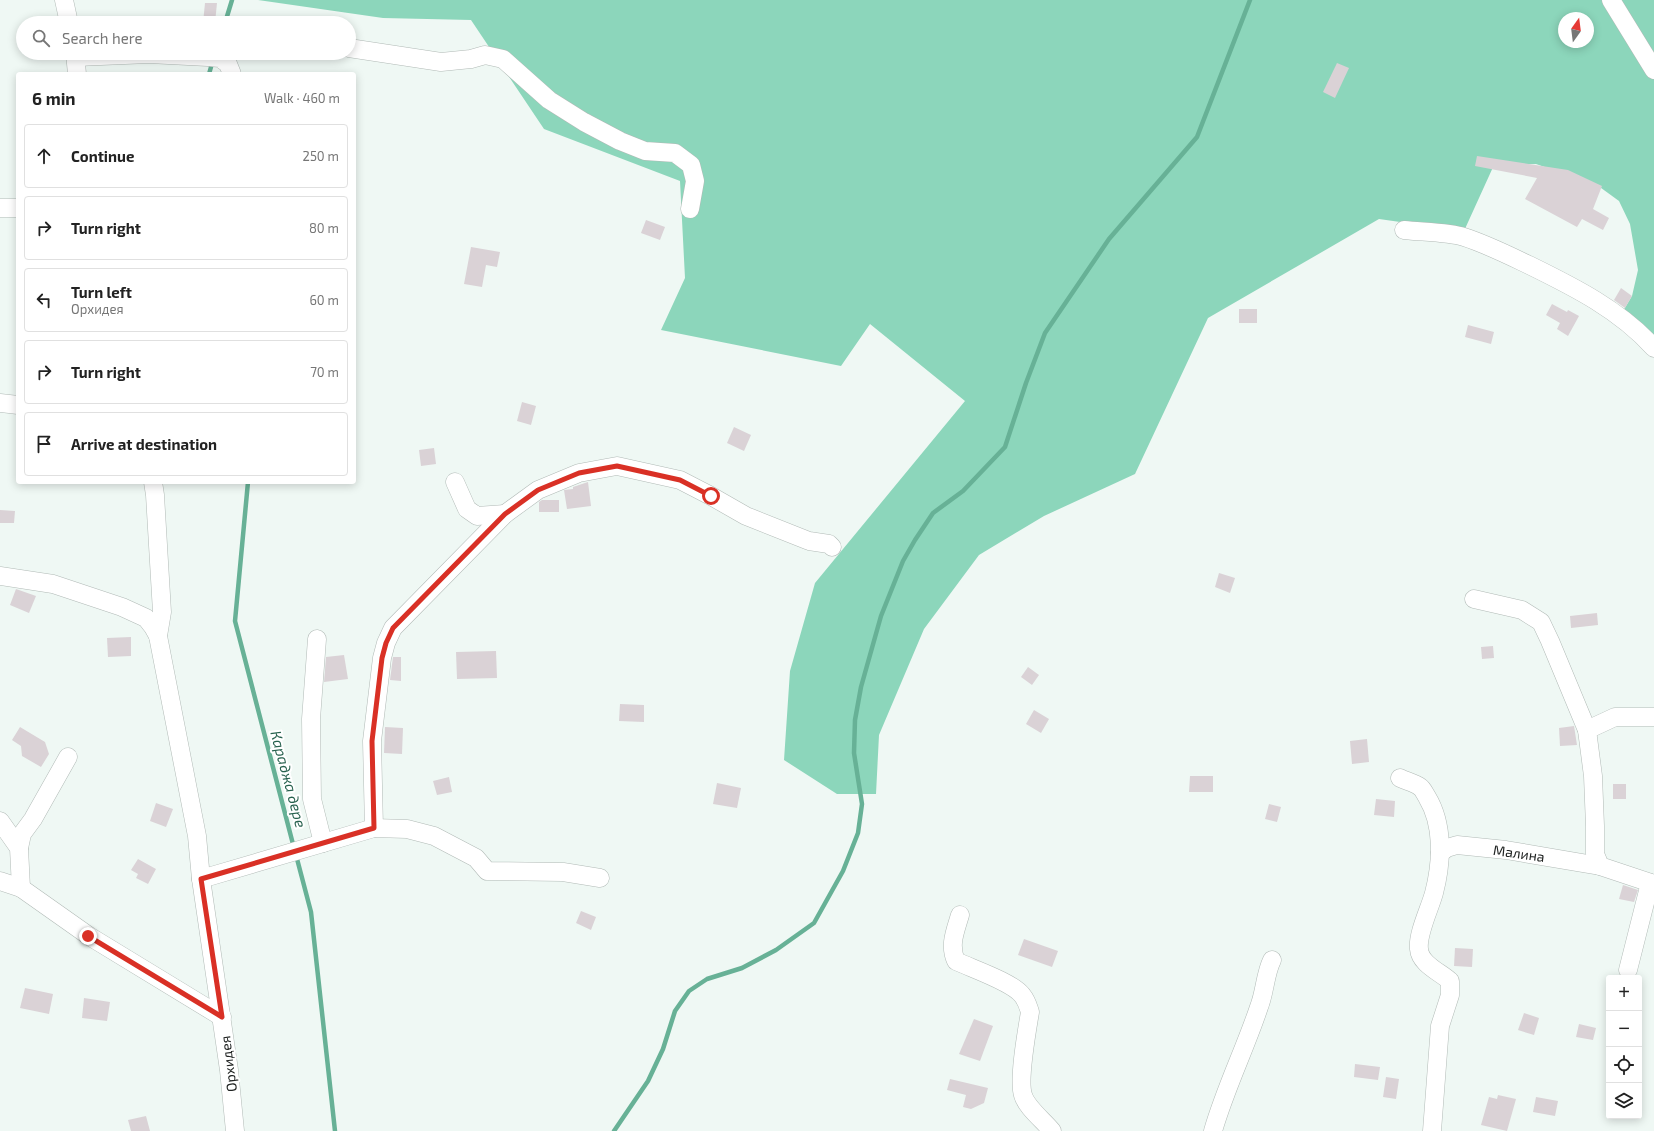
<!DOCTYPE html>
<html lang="en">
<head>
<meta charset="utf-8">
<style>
  :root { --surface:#fff; --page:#f2f2f2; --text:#222; --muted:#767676; --line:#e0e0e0 }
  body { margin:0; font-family:"Exo 2",sans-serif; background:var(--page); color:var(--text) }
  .controls { position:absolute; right:12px; bottom:12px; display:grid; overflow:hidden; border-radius:4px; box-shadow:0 2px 10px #0003 }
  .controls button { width:36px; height:36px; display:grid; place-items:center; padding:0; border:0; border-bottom:1px solid var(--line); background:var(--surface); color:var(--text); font:20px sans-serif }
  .compass { position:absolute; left:1558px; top:12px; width:36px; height:36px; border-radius:50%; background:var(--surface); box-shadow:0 2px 10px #0003; rotate:14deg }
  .stop { position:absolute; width:12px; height:12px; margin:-9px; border:3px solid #d93025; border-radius:50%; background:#fff }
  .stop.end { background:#d93025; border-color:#fff; box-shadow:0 1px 4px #0008 }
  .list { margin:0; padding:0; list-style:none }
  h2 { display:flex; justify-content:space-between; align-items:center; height:52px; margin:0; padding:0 16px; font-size:17px }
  h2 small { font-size:13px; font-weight:400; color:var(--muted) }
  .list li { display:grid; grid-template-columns:26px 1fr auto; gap:12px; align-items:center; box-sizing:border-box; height:64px; margin:0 8px 8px; padding:0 8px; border:1px solid var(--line); border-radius:4px }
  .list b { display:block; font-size:15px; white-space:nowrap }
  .list p { margin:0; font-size:13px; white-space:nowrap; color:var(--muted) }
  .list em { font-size:13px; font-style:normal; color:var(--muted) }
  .icon { flex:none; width:22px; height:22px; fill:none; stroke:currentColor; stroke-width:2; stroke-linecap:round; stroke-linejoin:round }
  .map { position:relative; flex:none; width:1654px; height:1131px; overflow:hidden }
  .search { position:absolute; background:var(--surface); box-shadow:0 2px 10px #0003; left:16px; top:16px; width:340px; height:44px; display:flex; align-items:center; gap:10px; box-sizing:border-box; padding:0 14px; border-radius:22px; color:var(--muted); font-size:15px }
  .panel { position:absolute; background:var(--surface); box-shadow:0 2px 10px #0003; left:16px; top:72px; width:340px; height:412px; border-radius:4px }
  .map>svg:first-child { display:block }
</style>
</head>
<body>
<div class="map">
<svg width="1654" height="1131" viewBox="0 0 1654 1131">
  <rect width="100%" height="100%" fill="#eff8f4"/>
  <!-- forest -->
  <path fill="#8cd6bb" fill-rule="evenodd" d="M258,0H1654V350L1623,311L1632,296L1638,270L1630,224L1619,201L1597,185L1536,164L1494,165L1464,231L1379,219L1208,318L1135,474L1044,516L979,555L924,629L879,735L876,794H837L784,760L790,671L815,583L965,401L870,324L841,366L661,330L685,278L680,181L544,129L471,20L383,18ZM1564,18H1588V42H1564Z"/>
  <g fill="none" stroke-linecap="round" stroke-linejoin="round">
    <!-- stream -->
    <g stroke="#67b196" stroke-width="4.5">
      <polyline points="225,23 232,0"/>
      <polyline points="209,74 213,60"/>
      <polyline points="248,482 235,621 294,848"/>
      <polyline points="296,855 311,912 335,1131"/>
      <polyline points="614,1131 648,1081 663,1049 675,1011 689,991 707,979 742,968 776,950 814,923 843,871 858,833 862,804 854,753 855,720 861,687 881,616 903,561 915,540 933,513 963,491 1005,447 1026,383 1045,333 1109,239 1197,137 1250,0"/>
    </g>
  </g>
  <!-- building -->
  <g fill="#dad2d6">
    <polygon points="205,3 217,3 215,23 203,23"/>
    <polygon points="1337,63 1349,68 1335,98 1323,92"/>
    <polygon points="1477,156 1568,170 1602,186 1593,209 1609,218 1603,230 1582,219 1577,227 1525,199 1537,178 1475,166"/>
    <polygon points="646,220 665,227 660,240 641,233"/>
    <polygon points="471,247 500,252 497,267 486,265 482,287 464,284"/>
    <polygon points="1621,288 1632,296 1625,308 1614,300"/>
    <polygon points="1552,304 1567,312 1568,310 1579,316 1568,336 1557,329 1560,323 1546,315"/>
    <rect x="1239" y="309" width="18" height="14"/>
    <polygon points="1468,325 1494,332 1491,344 1465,337"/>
    <polygon points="522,402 536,406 531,425 517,421"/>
    <polygon points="734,427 751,435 744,451 727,443"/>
    <polygon points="434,448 436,464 421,466 419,450"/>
    <polygon points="588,482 591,506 567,509 564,490 573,489 573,487"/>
    <polygon points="542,500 559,500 559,512 539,512 539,502"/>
    <polygon points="0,510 15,511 14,523 0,523"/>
    <polygon points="1219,573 1235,578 1230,593 1215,587"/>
    <polygon points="16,589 36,596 29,613 10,605"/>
    <polygon points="1597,613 1598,625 1571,628 1570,616"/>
    <polygon points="131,637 131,656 108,657 107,638"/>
    <polygon points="1493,646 1494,658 1482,659 1481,647"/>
    <polygon points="496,651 497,678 457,679 456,652"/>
    <polygon points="344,655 348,679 324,682 326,657"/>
    <polygon points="393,657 401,657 401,681 390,680"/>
    <polygon points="1028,667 1039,675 1032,685 1021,677"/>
    <polygon points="620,704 644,705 644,722 619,721"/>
    <polygon points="1034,710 1049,719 1041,733 1026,724"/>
    <polygon points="1574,726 1577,745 1560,746 1559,728"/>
    <polygon points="20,727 45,742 49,754 41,767 22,756 21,746 12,740"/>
    <polygon points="385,727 403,728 402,754 384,753"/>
    <polygon points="1367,739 1369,762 1352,764 1350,741"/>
    <polygon points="1190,776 1213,776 1213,792 1189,792"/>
    <polygon points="449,777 452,792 437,795 433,781"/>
    <polygon points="717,783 741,788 737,808 713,804"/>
    <rect x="1613" y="784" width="13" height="15"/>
    <polygon points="1376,799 1395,801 1394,817 1374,815"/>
    <polygon points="156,803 173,809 166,827 150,821"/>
    <polygon points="1269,804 1281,807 1277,822 1265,819"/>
    <polygon points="138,859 156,869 148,884 136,878 138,874 131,870"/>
    <polygon points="1623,885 1638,890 1634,902 1619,899"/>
    <polygon points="581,911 596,917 591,930 576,923"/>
    <polygon points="1024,939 1058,951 1052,967 1018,955"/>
    <polygon points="1455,948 1473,949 1472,967 1454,966"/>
    <polygon points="25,988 53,994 49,1014 20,1008"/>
    <polygon points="84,998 110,1002 107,1021 82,1018"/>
    <polygon points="1524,1013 1539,1018 1534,1035 1518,1030"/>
    <polygon points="974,1019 993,1026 980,1061 959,1054"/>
    <polygon points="1579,1024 1596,1028 1593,1040 1576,1037"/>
    <polygon points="1355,1064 1380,1067 1378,1080 1354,1077"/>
    <polygon points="1386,1077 1399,1079 1396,1099 1383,1097"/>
    <polygon points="950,1079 988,1088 984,1103 971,1109 963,1107 966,1095 947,1090"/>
    <polygon points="1498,1095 1516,1099 1507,1131 1481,1125 1489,1097 1497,1099"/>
    <polygon points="1536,1097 1558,1101 1555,1116 1533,1112"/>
    <polygon points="146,1116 150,1131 131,1131 128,1120"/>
  </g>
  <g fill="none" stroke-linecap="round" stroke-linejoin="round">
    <!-- minor casing -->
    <g stroke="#b1bab6" stroke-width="19">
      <g id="minor">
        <polyline points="64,0 69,23"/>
        <polyline points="1611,0 1654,70"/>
        <polyline points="349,48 441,62 471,59 485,55 503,59 549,100 584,122 620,141 645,151 675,153 691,165 695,181 690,209"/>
        <polyline points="75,53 77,74"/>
        <polyline points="76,57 149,54 208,57 220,58 228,64 232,74"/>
        <polyline points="0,208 18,208"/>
        <path d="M1404,230C1421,232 1449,232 1464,237C1486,244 1508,255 1529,265C1574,287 1620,310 1654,348"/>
        <polyline points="0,403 18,405"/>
        <polyline points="153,482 155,495 162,612 158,636"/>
        <polyline points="455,482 467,509 477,516 505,514"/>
        <polyline points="0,576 53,584 122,607 146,618 153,627 158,636 197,836 201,879 229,1070 235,1131"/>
        <polyline points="1474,599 1522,610 1541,622 1550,641 1587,730 1593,776 1595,826 1595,854 1600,866 1654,884"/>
        <polyline points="317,639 311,719 312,799 323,843"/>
        <polyline points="1587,730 1615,717 1654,717"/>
        <path d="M1400,778C1406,781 1415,783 1420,787C1423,789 1425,794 1427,797C1444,825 1442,862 1434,893C1430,908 1417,934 1419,949C1420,964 1440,972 1450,981V995L1440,1026L1432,1131"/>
        <polyline points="0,821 19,848 21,888"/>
        <polyline points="374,828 372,741 382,658 386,643 393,628 505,514 538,490 579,473 606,468 617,466 680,480 711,496 746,516 809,541 829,544 832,547"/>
        <polyline points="19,848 22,834 33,819 68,757"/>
        <polyline points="1440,853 1447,848 1457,845 1506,850 1600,866"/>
        <polyline points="201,879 374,828 407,829 434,836 476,858 487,871 563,872 600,878"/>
        <polyline points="0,881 21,888 89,936 222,1017"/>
        <path d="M960,915C955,932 949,945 956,961C973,969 1012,982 1022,995C1027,1001 1028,1006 1030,1012C1027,1030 1018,1080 1023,1095C1026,1107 1044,1121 1052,1131"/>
        <polyline points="1628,970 1650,883"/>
        <path d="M1213,1131C1225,1089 1245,1049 1259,1007C1265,992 1265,974 1272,960"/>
      </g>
    </g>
    <!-- minor -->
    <use href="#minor" stroke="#fff" stroke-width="18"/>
  </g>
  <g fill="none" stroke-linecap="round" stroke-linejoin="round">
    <!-- route -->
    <polyline stroke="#d93025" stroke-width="5" points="88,936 222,1017 201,879 374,828 372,741 382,658 386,643 393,628 505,514 538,490 579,473 617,466 680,480 711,496"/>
  </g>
  <g text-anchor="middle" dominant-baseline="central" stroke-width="4" stroke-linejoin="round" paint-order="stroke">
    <!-- street labels -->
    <g font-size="14" fill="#212423" stroke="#fff">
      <text transform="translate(1519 853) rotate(8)">Малина</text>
      <text transform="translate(228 1064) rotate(-97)">Орхидея</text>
    </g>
    <!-- water labels -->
    <g font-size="15" font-style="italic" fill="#27614e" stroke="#fff">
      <text transform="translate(289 779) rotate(75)">Караджа дере</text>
    </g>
  </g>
</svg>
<div class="controls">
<button>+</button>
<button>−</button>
<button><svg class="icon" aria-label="locate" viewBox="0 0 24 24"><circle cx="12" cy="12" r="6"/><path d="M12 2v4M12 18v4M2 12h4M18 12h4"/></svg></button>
<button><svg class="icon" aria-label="layers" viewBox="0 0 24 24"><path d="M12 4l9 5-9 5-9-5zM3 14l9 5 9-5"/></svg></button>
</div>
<svg class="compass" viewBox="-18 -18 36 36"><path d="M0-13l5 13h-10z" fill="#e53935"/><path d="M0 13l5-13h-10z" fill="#767676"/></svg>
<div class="stop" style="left:711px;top:496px"></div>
<div class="stop end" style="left:88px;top:936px"></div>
<div class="search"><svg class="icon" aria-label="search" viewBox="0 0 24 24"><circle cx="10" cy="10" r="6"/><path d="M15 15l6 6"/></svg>Search here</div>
<section class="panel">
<h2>6 min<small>Walk · 460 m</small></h2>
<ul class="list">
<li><svg class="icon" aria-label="ahead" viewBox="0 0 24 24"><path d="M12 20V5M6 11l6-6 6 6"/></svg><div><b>Continue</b></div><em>250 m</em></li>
<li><svg class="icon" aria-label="right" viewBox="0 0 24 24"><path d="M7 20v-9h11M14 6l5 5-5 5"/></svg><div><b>Turn right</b></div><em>80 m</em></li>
<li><svg class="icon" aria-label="left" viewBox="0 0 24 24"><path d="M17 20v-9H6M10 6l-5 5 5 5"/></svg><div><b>Turn left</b><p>Орхидея</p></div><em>60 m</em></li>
<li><svg class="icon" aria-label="right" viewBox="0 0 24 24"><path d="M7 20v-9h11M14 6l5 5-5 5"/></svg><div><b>Turn right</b></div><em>70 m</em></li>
<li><svg class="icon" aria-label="arrive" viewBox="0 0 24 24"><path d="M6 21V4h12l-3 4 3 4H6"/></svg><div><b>Arrive at destination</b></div></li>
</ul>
</section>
</div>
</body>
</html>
